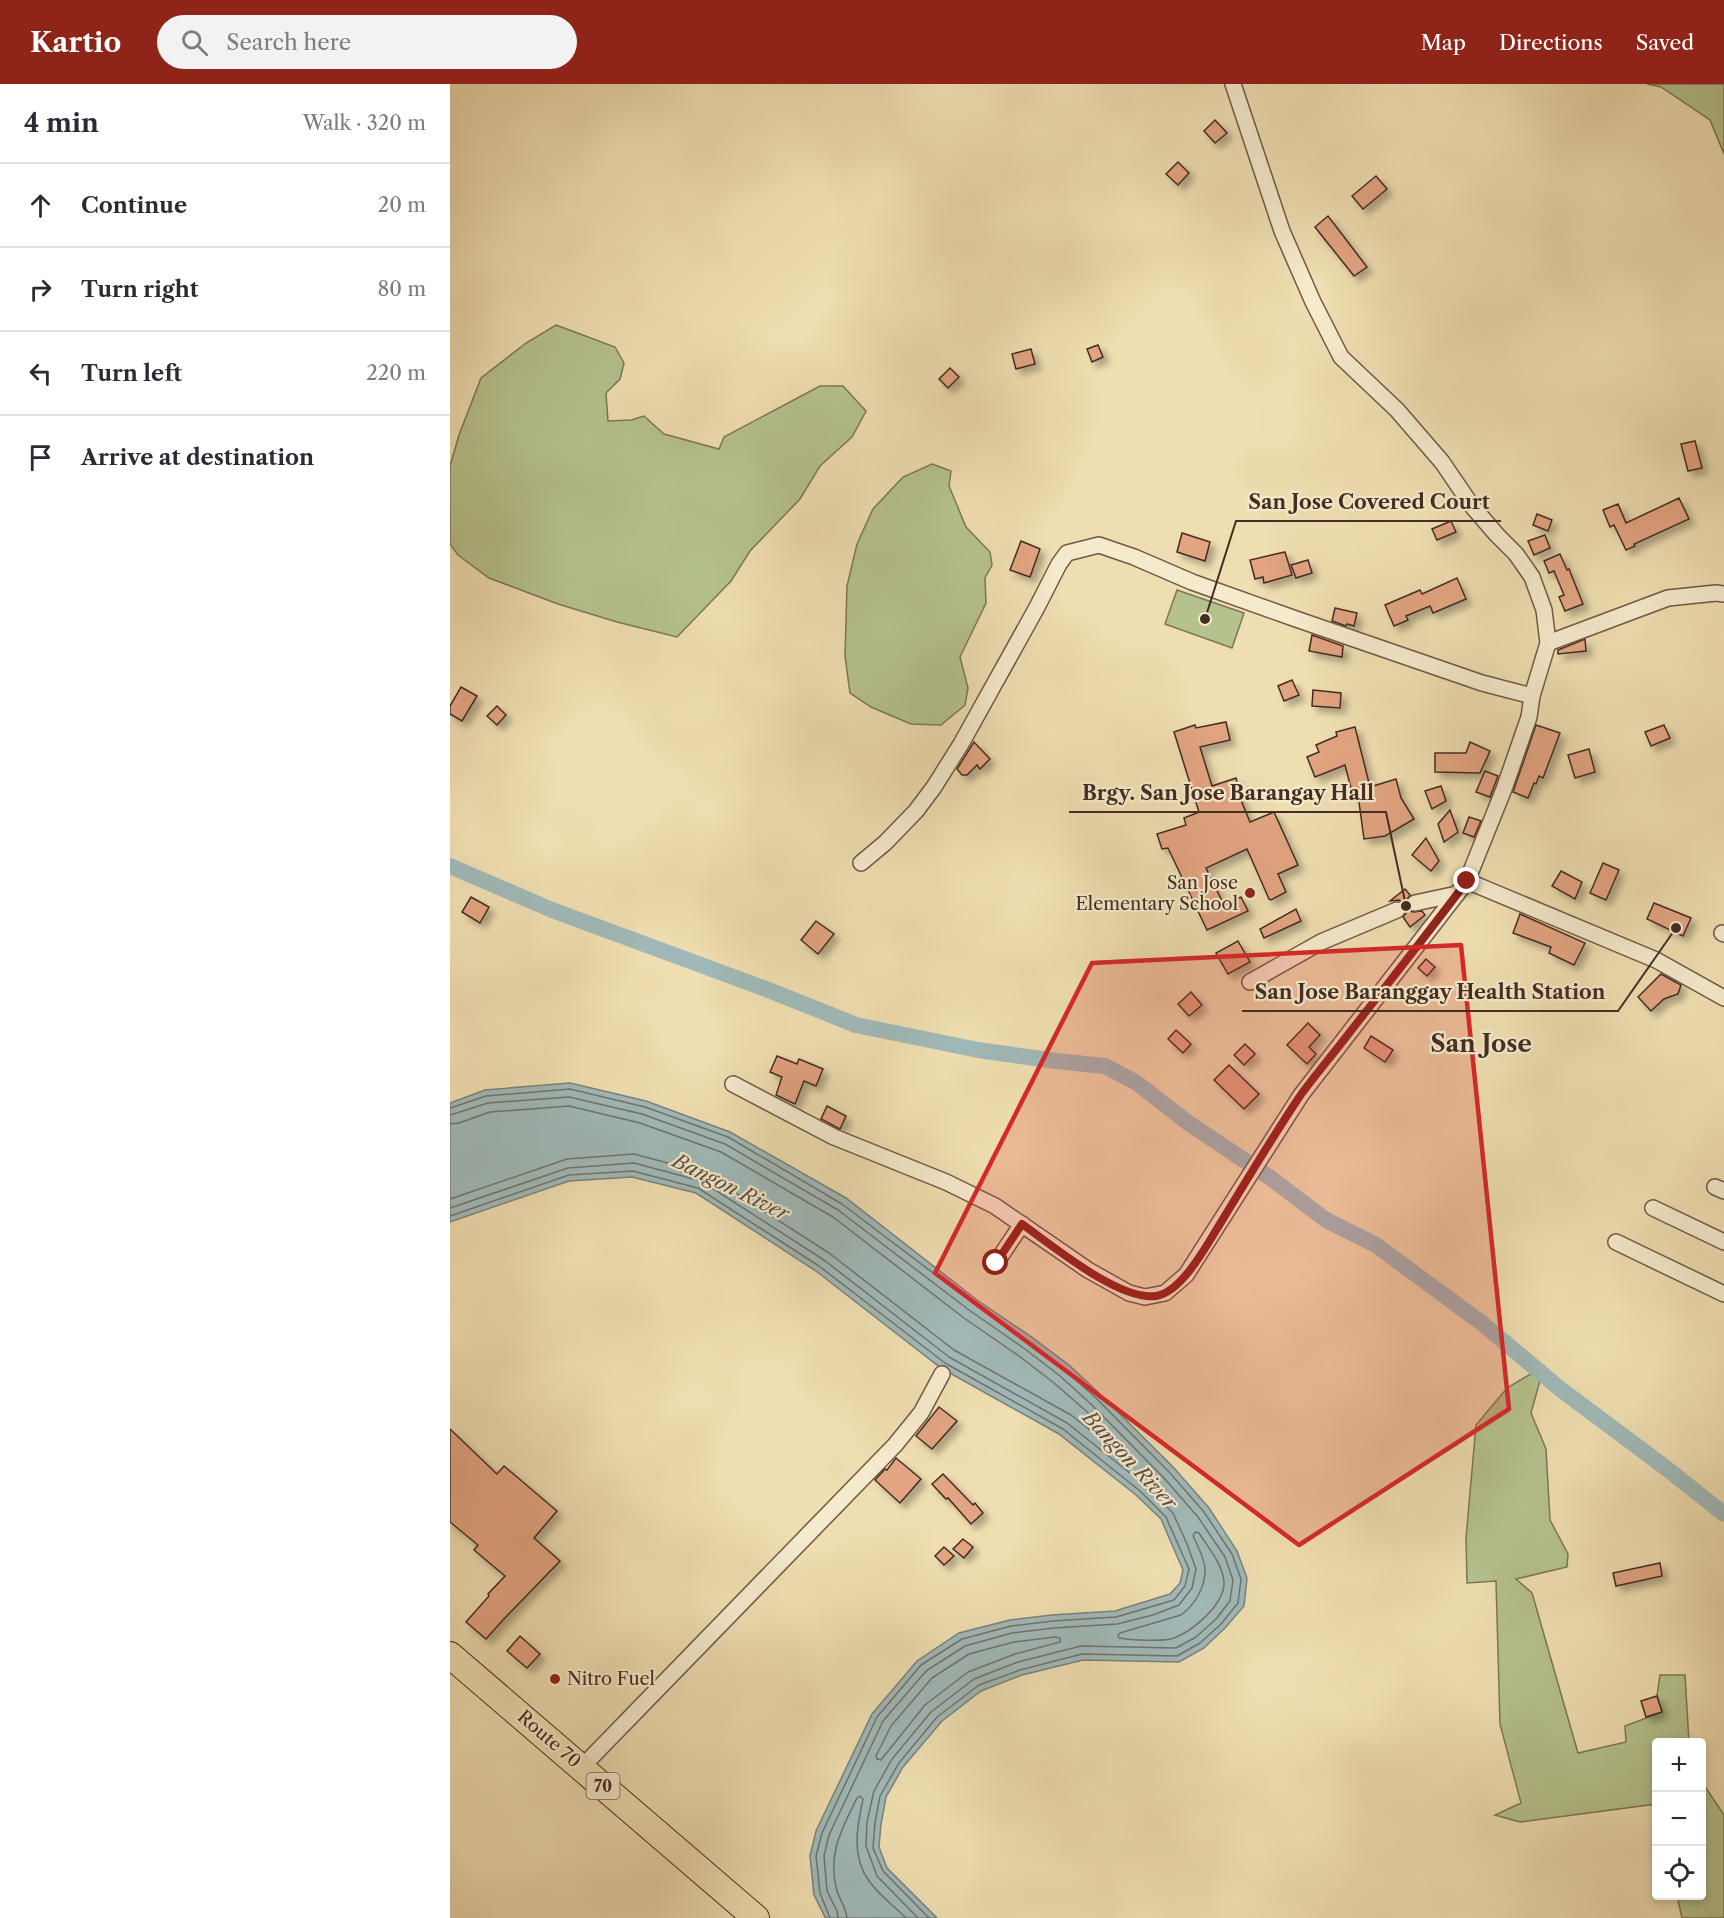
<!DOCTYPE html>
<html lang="en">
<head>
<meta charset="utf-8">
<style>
  :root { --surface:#fff; --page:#f2f2f3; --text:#2b2b33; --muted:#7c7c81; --line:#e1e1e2; --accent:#8f2418 }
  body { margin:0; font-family:"Libre Caslon Text",serif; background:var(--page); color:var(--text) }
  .controls { position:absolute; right:18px; bottom:18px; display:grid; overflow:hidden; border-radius:6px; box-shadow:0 3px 9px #0003 }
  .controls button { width:54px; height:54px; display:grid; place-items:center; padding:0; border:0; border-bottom:2px solid var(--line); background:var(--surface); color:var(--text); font:30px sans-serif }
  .stop { position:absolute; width:18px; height:18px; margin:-14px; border:4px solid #8f2418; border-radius:50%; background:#fff }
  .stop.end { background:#8f2418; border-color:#fff; box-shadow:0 2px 6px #0008 }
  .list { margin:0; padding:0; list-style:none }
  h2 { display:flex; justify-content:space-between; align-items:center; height:78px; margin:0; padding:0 24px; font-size:26px }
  h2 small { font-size:20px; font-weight:400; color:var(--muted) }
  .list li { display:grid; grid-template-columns:39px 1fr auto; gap:18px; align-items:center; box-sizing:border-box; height:84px; padding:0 24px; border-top:2px solid var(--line) }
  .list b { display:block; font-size:22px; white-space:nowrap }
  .list em { font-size:20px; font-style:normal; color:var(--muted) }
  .icon { flex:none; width:33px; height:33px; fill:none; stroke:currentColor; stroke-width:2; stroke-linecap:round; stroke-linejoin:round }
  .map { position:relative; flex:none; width:1274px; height:1834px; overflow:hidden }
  header { display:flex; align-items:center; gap:36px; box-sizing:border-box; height:84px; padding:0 30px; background:var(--accent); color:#fff }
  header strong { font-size:28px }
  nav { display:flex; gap:33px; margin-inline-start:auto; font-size:21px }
  .search { width:420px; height:54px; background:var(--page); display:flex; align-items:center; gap:15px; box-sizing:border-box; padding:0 21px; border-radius:33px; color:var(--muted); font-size:22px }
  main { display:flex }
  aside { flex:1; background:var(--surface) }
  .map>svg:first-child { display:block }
</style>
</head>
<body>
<header>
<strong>Kartio</strong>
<div class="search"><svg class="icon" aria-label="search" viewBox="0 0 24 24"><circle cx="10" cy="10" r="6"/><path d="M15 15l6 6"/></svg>Search here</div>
<nav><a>Map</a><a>Directions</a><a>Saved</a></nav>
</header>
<main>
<aside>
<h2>4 min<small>Walk · 320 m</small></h2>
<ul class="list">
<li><svg class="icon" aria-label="ahead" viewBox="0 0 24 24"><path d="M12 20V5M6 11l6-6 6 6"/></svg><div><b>Continue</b></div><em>20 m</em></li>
<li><svg class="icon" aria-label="right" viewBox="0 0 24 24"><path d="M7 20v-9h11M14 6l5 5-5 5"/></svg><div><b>Turn right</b></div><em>80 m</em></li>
<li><svg class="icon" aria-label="left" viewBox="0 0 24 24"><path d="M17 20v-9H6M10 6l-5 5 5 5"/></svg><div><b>Turn left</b></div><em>220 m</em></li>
<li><svg class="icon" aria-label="arrive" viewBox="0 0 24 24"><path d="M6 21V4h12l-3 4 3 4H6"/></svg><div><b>Arrive at destination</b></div></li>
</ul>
</aside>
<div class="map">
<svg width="1274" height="1834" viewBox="0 0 1274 1834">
  <defs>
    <filter id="shadow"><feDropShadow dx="5.5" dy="5.5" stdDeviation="3" flood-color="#0004"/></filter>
  </defs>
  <rect width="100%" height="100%" fill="#efdeb1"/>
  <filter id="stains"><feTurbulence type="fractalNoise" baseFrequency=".00333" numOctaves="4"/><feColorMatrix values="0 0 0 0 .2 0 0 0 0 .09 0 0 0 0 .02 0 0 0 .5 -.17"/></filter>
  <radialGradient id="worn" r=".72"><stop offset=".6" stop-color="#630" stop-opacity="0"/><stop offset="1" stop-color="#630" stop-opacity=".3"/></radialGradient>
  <!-- green -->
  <g fill="#b5c28e" stroke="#7c7758" stroke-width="1.5">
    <polygon points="1197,0 1274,0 1274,70 1260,36 1211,3"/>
    <polygon points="106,241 165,263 174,279 170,295 156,309 158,337 181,336 194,332 214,350 269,365 274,353 370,302 393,302 416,327 402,353 370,382 350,415 300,467 281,497 227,553 167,538 108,520 39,494 8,471 0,460 0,382 9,351 31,294 76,259"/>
    <polygon points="482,380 501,387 499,402 516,443 540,468 542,481 535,494 536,519 510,573 518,604 515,621 491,641 461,640 421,623 400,609 395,572 397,502 407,460 423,425 453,393"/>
    <polygon points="727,506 794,529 782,564 715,540"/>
    <polygon points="1094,1282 1081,1329 1096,1365 1100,1436 1118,1470 1117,1483 1066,1495 1082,1509 1128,1669 1176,1658 1175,1642 1212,1628 1207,1612 1210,1591 1235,1591 1239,1658 1206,1658 1206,1720 1070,1738 1045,1731 1071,1719 1050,1640 1046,1497 1017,1499 1016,1454 1026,1341 1057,1304"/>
    <polygon points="1252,1698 1274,1731 1274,1834 1232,1834 1227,1812 1252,1812"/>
  </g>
  <!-- water -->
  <polygon fill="#a0b9b8" stroke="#7b817c" stroke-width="1.5" points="120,999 196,1017 280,1048 396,1114 527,1216 583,1254 619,1281 650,1310 724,1384 759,1424 787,1467 797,1494 794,1522 775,1544 754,1564 729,1578 633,1576 572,1591 531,1607 492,1637 453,1683 436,1713 431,1740 429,1763 437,1784 487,1834 377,1834 375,1833 364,1811 360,1772 366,1747 422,1630 467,1577 509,1549 560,1536 602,1531 665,1527 720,1510 730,1499 733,1486 711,1435 686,1411 609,1350 491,1284 366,1187 246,1109 182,1093 119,1097 0,1138 0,1019 35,1006"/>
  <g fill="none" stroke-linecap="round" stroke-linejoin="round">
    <!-- shore -->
    <g stroke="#72726d" stroke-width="1.5">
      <polyline points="0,1024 36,1012 120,1005 195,1023 278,1053 392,1120 524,1220 579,1259 615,1286 646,1314 720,1389 754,1428 782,1470 791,1495 788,1519 771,1540 750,1559 727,1572 632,1570 570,1586 529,1601 487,1633 449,1679 430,1712 425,1739 423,1764 433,1787 479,1834"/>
      <polyline points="0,1031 38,1019 119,1013 192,1030 275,1060 388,1126 519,1226 575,1265 610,1292 641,1320 714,1394 748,1433 775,1473 783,1496 780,1517 766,1535 746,1553 726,1564 631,1562 568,1578 524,1595 481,1628 442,1675 424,1707 417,1738 416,1762 427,1792 468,1834"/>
      <polyline points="0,1040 9,1039 40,1028 119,1022 190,1039 271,1068 383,1133 514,1234 569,1272 604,1299 635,1326 673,1364 673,1368 669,1369 621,1331 504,1266 379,1169 255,1089 184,1070 117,1075 0,1115"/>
      <polyline points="0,1124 118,1084 184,1079 251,1097 374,1176 499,1273 617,1339 695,1401 723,1429 737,1460 746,1485 742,1504 729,1521 703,1531 667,1540 604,1544 562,1549 515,1562 476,1587 433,1637 379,1751 374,1772 377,1807 387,1827 388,1834"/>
      <polyline points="0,1132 119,1091 183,1087 248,1104 369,1182 495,1279 613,1345 690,1407 716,1433 739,1485 735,1502 724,1516 666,1533 603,1537 561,1542 512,1555 471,1581 427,1633 372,1749 366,1772 370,1809 380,1834"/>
      <path d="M745,1448L749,1449C758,1463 773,1481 774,1498C775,1520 743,1547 724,1554C715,1558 680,1556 669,1554L668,1551L670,1549L731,1531C745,1521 756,1502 755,1484C754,1474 748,1462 743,1452Z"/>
      <polygon points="605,1553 610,1554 610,1558 565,1570 518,1588 475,1621 431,1676 427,1675 426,1672 441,1642 482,1594 519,1570 564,1558"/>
      <path d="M397,1834C396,1822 388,1814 386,1803C378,1768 392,1745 407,1714L410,1712L413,1715C407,1743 401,1772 419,1797C429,1811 444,1822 456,1834"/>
    </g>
    <!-- canal -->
    <polyline stroke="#a0b9b8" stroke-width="16" points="0,782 102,826 316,905 406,941 528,966 606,977 655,982 687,999 737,1038 822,1095 876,1136 926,1161 1033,1240 1109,1304 1216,1384 1274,1430"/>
  </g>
  <!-- building -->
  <g fill="#e2a481" stroke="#442c22" stroke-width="1.5" filter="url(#shadow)">
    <polygon points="765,36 777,49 765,59 754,47"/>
    <polygon points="728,78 739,89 728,101 716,90"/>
    <polygon points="926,92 937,105 913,125 902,112"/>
    <polygon points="878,132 917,183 904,192 865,143"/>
    <polygon points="648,261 653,273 642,278 637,265"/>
    <polygon points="581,265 585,280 566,285 562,270"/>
    <polygon points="500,284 509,293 498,304 489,295"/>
    <polygon points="1245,357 1252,384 1238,387 1231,360"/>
    <polygon points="1229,414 1239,435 1184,460 1185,462 1176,466 1164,441 1160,443 1153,426 1168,420 1176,439"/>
    <polygon points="1087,430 1102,436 1098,447 1083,441"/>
    <polygon points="1001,437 1006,448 987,456 982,445"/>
    <polygon points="732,449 760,458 755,477 727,468"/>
    <polygon points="1095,451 1100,464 1084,471 1078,457"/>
    <polygon points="571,457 590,465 580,493 560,486"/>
    <polygon points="835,468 842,491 814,499 813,493 805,495 800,476"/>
    <polygon points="1110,470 1117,486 1119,485 1133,520 1115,527 1109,513 1114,511 1104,487 1099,489 1094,477"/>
    <polygon points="858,476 862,489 846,494 841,481"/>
    <polygon points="1007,494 1016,515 983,529 980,522 956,532 958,536 944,542 935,521 970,506 972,510"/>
    <polygon points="885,524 907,529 904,542 897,540 896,542 882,537"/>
    <polygon points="862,551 893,562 892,573 859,567"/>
    <polygon points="1135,555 1136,567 1108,570 1108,566"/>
    <polygon points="842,596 849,611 834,617 828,602"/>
    <polygon points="11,603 27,612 12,637 0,630 0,622"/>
    <polygon points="863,606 891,609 890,624 862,622"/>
    <polygon points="47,622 56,631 47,641 37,632"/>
    <polygon points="776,638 780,656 750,663 762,702 786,694 790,708 788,709 800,738 824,728 848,781 828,790 836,808 821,816 819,815 797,765 756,784 774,821 791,813 798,827 757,846 718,764 712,765 707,750 736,741 734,734 749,728 724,648 745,641 746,644"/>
    <polygon points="1086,641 1110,649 1093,694 1089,692 1086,700 1084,699 1078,714 1063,708"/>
    <polygon points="1214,641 1220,654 1201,662 1195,648"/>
    <polygon points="905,643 920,703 946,695 951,714 964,735 935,752 914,755 908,711 903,712 895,681 865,693 857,673 869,668 866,661 887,652 886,648"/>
    <polygon points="524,658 540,675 530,685 527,681 517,691 512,691 507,685"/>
    <polygon points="1020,658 1040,667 1030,689 985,688 985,669 1016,669"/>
    <polygon points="1139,665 1145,688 1125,694 1118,671"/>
    <polygon points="1035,687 1048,692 1040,713 1026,708"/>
    <polygon points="991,702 996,717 982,725 975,707"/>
    <polygon points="1000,726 1008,748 994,758 988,740"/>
    <polygon points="1019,733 1031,737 1024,753 1013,749"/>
    <polygon points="976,754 989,777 981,787 962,771"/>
    <polygon points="1153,779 1169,786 1156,816 1140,809"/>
    <polygon points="1111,787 1132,798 1125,815 1102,802"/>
    <polygon points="955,805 960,811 956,817 957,825 963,828 972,827 975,831 960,843 953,833 957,828 956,822 949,816 940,817"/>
    <polygon points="21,813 39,823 30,839 12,828"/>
    <polygon points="1204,819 1241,834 1233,852 1197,835"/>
    <polygon points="846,825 851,837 814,854 810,845"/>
    <polygon points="1070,830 1135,859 1124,881 1099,869 1101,863 1063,849"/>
    <polygon points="366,837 384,850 368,870 351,856"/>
    <polygon points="788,857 800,878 778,890 766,869"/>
    <polygon points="976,875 985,883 977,892 968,884"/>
    <polygon points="1211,890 1231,901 1228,910 1214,915 1201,927 1188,913"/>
    <polygon points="741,908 752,921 739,932 728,920"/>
    <polygon points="858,939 870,951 859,963 866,970 857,980 837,961"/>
    <polygon points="726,946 741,960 733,969 718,955"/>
    <polygon points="921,952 943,966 935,978 914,964"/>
    <polygon points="795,960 805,970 794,981 784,971"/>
    <polygon points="327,972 347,980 349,975 373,985 366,1002 354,997 345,1020 326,1011 332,993 320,988"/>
    <polygon points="779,981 809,1010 794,1025 764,996"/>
    <polygon points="377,1022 396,1032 390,1045 371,1035"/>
    <polygon points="489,1323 507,1337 482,1365 466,1352"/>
    <polygon points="0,1345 47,1390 54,1382 107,1427 84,1454 110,1477 52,1537 36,1555 16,1538 39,1512 38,1510 55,1492 24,1466 28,1461 0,1438"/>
    <polygon points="446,1374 471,1395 450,1419 425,1396 435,1385 437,1386"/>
    <polygon points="493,1390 523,1421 525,1419 533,1429 521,1440 498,1414 496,1415 482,1400"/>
    <polygon points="513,1455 523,1463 514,1474 503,1465"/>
    <polygon points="494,1463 504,1472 494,1481 485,1472"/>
    <polygon points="1210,1479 1212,1492 1166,1502 1163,1489"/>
    <polygon points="70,1552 90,1570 77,1584 57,1567"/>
    <polygon points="1207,1612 1212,1628 1196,1633 1191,1617"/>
  </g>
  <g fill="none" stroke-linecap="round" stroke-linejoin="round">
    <!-- minor casing -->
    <g stroke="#6f5846" stroke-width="18">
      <g id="minor">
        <polyline points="783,0 832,147 863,218 891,273 947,326 992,378 1022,422 1047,451 1066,470 1082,493 1094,526 1098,559 1082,612 1079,633 1054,705 1017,797"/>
        <polyline points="1098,559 1218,514 1266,509 1274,510"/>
        <polyline points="411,779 435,759 466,727 484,703 511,660 586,525 609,480 617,469 649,461 684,473 742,498 846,535 1032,599 1082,612"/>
        <polyline points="965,819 1007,810"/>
        <polyline points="1272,849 1274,850"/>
        <polyline points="800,898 871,858 947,826"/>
        <polyline points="283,1000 384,1053 496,1098 545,1122 638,1186 679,1209 695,1213 715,1209 736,1191 851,1011 1017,797 1206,876 1274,914"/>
        <polyline points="1265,1103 1274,1107"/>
        <polyline points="1203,1124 1274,1158"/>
        <polyline points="1166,1158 1274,1210"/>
        <polyline points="546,1179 572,1140"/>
        <polyline points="132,1683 445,1361 471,1329 492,1290"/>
      </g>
    </g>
    <!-- trunk casing -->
    <g stroke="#442c22" stroke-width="28">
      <polyline id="trunk" points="0,1571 306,1834"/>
    </g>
    <!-- minor -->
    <use href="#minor" stroke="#f5eacc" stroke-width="15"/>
    <!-- trunk -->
    <use href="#trunk" stroke="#efdeb1" stroke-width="26"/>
  </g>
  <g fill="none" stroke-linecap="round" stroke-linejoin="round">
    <!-- route -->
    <path stroke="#8f2418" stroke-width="8" d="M546,1179L572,1140C603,1162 669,1217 706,1212C733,1208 759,1157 773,1135C798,1094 823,1052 850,1012C866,990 884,969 900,948C939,898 979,848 1017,797"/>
  </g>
  <!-- marked area -->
  <path fill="#d62828" fill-opacity="0.2" stroke="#d62828" stroke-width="4.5" stroke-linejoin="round" d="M1011,861L1059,1325L849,1461L485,1189L642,879Z"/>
  <!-- markers -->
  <g fill="#8f2418" stroke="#f5eacc" stroke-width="2">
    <circle cx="800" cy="809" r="6"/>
    <circle cx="105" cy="1595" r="6"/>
  </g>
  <g text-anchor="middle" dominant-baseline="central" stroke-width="4.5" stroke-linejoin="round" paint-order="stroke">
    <!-- shield labels -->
    <rect fill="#f5eacc" stroke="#796555" stroke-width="1.5" x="136.5" y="1689" width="33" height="26" rx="4.5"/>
    <g font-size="16" font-weight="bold" fill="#442c22">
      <text x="153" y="1702">70</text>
    </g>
    <!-- poi labels -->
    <g font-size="18" fill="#442c22" stroke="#f5eacc" text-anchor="end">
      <text x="788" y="799">San Jose<tspan x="788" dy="21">Elementary School</tspan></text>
      <text x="117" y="1595" text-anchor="start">Nitro Fuel</text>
    </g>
    <!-- street labels -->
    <g font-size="18" fill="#442c22" stroke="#f5eacc">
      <text transform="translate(99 1655) rotate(41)">Route 70</text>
    </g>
    <!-- water labels -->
    <g font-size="20" font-style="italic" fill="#5b4f48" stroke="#f5eacc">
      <text transform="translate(281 1103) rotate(26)">Bangon River</text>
      <text transform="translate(680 1376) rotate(47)">Bangon River</text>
    </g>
    <!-- district labels -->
    <g font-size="24" font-weight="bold" fill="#442c22" stroke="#f5eacc">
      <text x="1031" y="959">San Jose</text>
    </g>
  </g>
  <!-- callouts -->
  <path fill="none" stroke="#442c22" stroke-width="2" d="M755 535L786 437H1051M956 822L936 728H619M1226 844L1168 927H792"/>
  <g fill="#442c22" stroke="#f5eacc" stroke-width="2">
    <circle cx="755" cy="535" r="6"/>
    <circle cx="956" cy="822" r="6"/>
    <circle cx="1226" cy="844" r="6"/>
  </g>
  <g font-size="20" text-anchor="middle" font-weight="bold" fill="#442c22" stroke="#f5eacc" stroke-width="4.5" stroke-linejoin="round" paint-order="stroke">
    <text x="919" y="425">San Jose Covered Court</text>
    <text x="778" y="716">Brgy. San Jose Barangay Hall</text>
    <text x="980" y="915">San Jose Baranggay Health Station</text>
  </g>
  <rect width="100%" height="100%" filter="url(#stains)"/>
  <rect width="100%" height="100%" fill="url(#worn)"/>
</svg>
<div class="controls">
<button>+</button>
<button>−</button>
<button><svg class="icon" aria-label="locate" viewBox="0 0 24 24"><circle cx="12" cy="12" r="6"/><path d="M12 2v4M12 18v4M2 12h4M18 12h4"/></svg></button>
</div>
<div class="stop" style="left:546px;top:1179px"></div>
<div class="stop end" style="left:1017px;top:797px"></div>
</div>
</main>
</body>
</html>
